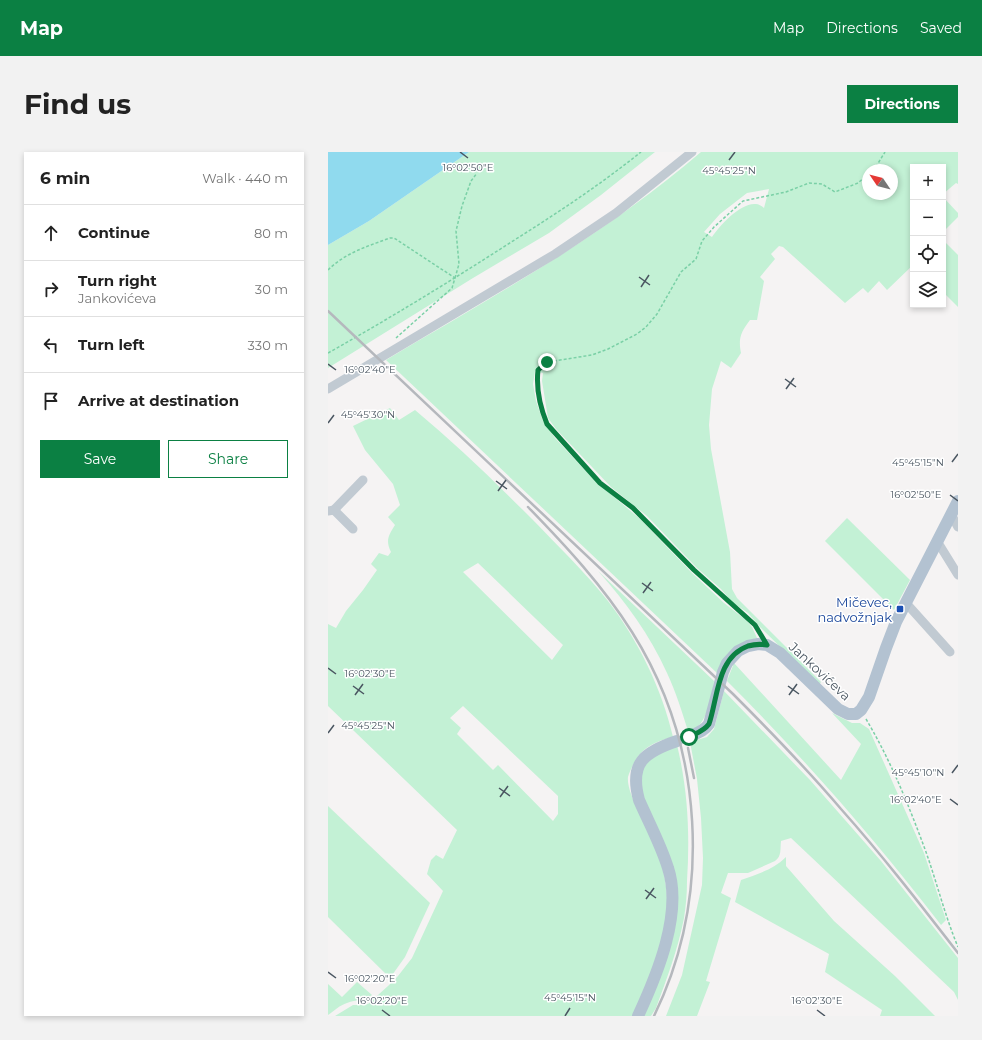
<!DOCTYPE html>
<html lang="en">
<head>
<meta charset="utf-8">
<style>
  :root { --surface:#fff; --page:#f2f2f2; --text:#222; --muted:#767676; --line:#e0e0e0; --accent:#0b8043 }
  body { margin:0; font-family:Montserrat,sans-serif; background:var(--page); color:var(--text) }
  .controls { position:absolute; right:12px; top:12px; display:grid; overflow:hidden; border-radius:0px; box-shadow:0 2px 6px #0003 }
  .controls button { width:36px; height:36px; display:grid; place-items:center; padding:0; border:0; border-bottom:1px solid var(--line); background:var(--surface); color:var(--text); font:20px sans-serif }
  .compass { position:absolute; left:534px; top:12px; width:36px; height:36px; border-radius:50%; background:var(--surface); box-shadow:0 2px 6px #0003; rotate:305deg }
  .stop { position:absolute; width:12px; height:12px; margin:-9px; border:3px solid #0b8043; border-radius:50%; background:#fff }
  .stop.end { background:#0b8043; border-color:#fff; box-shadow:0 1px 4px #0008 }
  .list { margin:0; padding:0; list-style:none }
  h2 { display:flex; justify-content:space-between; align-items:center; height:52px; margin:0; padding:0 16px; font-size:17px }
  h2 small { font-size:13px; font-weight:400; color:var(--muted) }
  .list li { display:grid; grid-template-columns:26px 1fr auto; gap:12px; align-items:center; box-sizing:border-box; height:56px; padding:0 16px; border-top:1px solid var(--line) }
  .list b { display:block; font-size:15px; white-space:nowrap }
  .list p { margin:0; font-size:13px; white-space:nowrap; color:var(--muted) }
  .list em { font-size:13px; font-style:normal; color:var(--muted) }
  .actions { display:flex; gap:8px; padding:12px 16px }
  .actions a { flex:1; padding:9px 0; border:1px solid var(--accent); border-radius:0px; text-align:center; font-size:14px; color:var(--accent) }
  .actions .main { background:var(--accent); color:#fff }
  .icon { flex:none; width:22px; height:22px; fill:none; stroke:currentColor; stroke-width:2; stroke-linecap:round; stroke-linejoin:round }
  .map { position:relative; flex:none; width:630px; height:864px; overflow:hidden; border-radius:0px }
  header { display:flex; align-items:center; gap:24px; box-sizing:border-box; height:56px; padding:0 20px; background:var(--accent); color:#fff }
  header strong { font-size:19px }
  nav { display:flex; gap:22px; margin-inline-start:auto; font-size:14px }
  .intro { display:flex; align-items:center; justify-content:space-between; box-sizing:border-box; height:96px; padding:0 24px }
  h1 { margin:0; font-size:28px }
  .button { padding:10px 18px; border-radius:0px; background:var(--accent); color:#fff; font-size:14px; font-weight:700 }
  main { display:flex; gap:24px; padding:0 24px }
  aside { flex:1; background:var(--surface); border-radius:0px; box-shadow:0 2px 6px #0003 }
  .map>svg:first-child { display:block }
</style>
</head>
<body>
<header>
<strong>Map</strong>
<nav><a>Map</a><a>Directions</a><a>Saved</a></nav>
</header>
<div class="intro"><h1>Find us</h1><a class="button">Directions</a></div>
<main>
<aside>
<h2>6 min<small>Walk · 440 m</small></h2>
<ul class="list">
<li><svg class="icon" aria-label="ahead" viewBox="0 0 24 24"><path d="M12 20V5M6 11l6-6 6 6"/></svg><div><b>Continue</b></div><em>80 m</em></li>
<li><svg class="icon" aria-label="right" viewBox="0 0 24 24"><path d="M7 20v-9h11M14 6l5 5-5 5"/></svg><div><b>Turn right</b><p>Jankovićeva</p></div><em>30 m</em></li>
<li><svg class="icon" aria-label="left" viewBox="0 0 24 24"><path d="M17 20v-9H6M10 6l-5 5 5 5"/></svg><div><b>Turn left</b></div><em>330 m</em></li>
<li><svg class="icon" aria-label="arrive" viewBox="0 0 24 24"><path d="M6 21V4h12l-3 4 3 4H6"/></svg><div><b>Arrive at destination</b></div></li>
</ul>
<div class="actions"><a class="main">Save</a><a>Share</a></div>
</aside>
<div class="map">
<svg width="630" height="864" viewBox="0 0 630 864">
  <rect width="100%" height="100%" fill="#f5f3f3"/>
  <!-- green -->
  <g fill="#c3f1d5" fill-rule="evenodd">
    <polygon points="141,0 327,0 273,43 221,81 145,126 0,216 0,93 41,69"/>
    <path d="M373,0H630V32L628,31L615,42V15H585V113L559,138L551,129L540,141L535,136L517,151L455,95L451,94L443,102L447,107L432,125L436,129L429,168H422C413,180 410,186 413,201L403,216L393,209L384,237L381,273L383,297L402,400L404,437L409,446L493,530L491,533L432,475L420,461L404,450L393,437L369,416L319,364L283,335L228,277L220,266L214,229L215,221L207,219L205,232L208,249L215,269L227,286L266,328L312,367L365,422L396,451L418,468L424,475L429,486L416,490L390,522L58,208C166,144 277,83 373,0ZM540,18H564V42H540ZM441,37L436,56C434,54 430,52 428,52C413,50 391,74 384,85L376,80L392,62L419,41Z"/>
    <polygon points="615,45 630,61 630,65 615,80"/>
    <polygon points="615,88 630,103 630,155 615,140"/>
    <path d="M62,256L71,268L87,258C128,292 166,329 204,367C230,394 257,420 280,449C310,488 334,537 345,585C326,590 314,595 305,613C303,617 301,621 300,625C298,641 320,676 326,692C335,713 340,734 339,757C337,791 318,832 306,864H7L25,853H35L40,852L60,834L70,824L84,806L115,739L99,722L103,708L108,703L115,707L129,678L0,554V472L8,476L18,459L35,438L49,418L43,412L51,401L60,404L63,400C57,388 61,383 67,373L60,365L72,353L65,332L37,298L25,274ZM150,411L235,493L224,508L135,420ZM135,554L230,644V662L225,669L170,613L165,618L129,582L133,576L122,566Z"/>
    <polygon points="519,366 582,428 566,458 497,389"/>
    <path d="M270,419L386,529C385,541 379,568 369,575C367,577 363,578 360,579C354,560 348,540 339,521C322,483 298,450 270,419Z"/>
    <path d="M406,511L513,628L533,592L504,561L524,571H532L541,577L596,701L618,768L613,773C547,687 475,605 399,529Z"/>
    <path d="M396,539L482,628L553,709L630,806V848L626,840L463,686L453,689C452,697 454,704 447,709L420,721H400L393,741L403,746L378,829L382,830L369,864H338L354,823L374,733L375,706L373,666L369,627L362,590L379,585L386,577Z"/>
    <path d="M349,593C360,638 362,683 359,729C359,741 358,754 356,766C350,797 339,826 328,856L323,864H314L348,753L313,639L314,618L321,607Z"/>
    <polygon points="0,654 102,751 77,805 62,826 0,765"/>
    <path d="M458,705V714L506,769L567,824L607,864H552L554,858L497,820L501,802L407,750L413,728C429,722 445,718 458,705Z"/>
    <path d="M29,830L44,843C34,850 29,847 19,851C12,853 6,859 0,863V832L14,845Z"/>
  </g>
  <!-- water -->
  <polygon fill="#90daee" points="0,0 141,0 41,69 0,93"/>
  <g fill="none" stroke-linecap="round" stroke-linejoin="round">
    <!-- path -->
    <g stroke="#7ad0a6" stroke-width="1.5" stroke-dasharray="3 2" stroke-linecap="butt">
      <polyline points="544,18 549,13 557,0"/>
      <path d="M0,118C17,101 40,94 62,86H66L127,126L124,136L68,186"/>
      <polyline points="127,126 131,112 128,79 134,54 143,29 149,21"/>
      <path d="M0,201C64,165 126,127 188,87C231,60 273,32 313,0"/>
      <polyline points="433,482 427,473 366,418 305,356 272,331 227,282 219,272 215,263 211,244 209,227 210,218 219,210 264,203 280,197 309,182 318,175 329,162 353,120 368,107 374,89 386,75 415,49 458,40 481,31 494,32 507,40 530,31 540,22"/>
      <path d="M538,567C563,609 581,654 598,700C609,731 617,764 630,795"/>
    </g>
    <!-- minor -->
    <g stroke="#c1cad2" stroke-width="9">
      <polyline points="0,237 227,102 288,61 364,0"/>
      <polyline points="6,358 35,328"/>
      <polyline points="0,359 6,358 25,377"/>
      <polyline points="623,362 630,375"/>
      <polyline points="609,389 630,423"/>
      <polyline points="578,451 622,500"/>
    </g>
    <!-- major -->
    <g stroke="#b3c2d1" stroke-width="12">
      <path d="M361,585C369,581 376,579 381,572L395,520L399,511L410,499L420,494L430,492L439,493L452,501L510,557L520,562H528L533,558L541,545L558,496L568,470L630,349"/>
      <path d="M310,864C329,823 355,761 340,716C333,693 321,671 311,648C301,611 316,600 349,589"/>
    </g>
    <!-- rail -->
    <g stroke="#b5b8bd" stroke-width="2.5">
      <path d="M0,159L405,542C442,579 479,617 513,657C554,703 592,752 630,801"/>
      <path d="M200,355C238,394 275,434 304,480C376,594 385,743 326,864"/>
      <polyline points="360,596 366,626"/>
    </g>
  </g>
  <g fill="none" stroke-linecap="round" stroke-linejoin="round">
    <!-- route -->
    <path stroke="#0b8043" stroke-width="5" d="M219,210L210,218C208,236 212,255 219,272L272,331L305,356L366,418L427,473L439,493C433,492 427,492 420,494C389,505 390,545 381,572C376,579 369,581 361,585"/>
  </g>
  <!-- ticks -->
  <path fill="none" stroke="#4a5661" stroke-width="1.5" d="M132,0L140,6M401,8L407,0M311,125L322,133M313,135L321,123M0,212L8,218M457,227L468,235M458,237L466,226M0,271L6,263M624,310L630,302M168,329L179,337M170,339L178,328M622,343L630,349M314,431L325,439M315,441L323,430M0,516L8,522M25,534L36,542M460,534L471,542M27,543L35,532M461,543L469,532M0,581L6,573M624,621L630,613M171,636L182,644M172,645L180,634M622,647L630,653M317,738L328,746M318,747L326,736M0,820L8,826M54,858L62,864M489,858L497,864M237,864L242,856"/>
  <!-- markers -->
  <rect fill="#1a4fb4" stroke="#fff" stroke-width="1.5" x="568" y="453" width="8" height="8" rx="2"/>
  <g text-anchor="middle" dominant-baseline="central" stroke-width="3" stroke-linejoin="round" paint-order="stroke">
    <!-- transit labels -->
    <g font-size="13" fill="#164399" stroke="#fff" text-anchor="end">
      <text x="564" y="450">Mičevec,<tspan x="564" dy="15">nadvožnjak</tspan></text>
    </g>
    <!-- street labels -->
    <g font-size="13" fill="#4a5661" stroke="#fff">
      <text transform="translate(492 519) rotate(43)">Jankovićeva</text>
    </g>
  </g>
  <g font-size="10" text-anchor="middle" fill="#4a5661" stroke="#fff" stroke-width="3" stroke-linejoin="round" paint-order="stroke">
    <text x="140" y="19">16°02'50"E</text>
    <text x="401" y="22">45°45'25"N</text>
    <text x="42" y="221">16°02'40"E</text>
    <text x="40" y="266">45°45'30"N</text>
    <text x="590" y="314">45°45'15"N</text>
    <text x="588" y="346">16°02'50"E</text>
    <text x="42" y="525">16°02'30"E</text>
    <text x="40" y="577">45°45'25"N</text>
    <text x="590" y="624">45°45'10"N</text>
    <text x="588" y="651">16°02'40"E</text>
    <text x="42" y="830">16°02'20"E</text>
    <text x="242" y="849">45°45'15"N</text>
    <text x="54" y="852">16°02'20"E</text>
    <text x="489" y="852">16°02'30"E</text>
  </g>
</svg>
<div class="controls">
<button>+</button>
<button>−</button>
<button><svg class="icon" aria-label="locate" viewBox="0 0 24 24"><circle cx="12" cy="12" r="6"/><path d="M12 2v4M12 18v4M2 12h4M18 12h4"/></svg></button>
<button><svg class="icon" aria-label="layers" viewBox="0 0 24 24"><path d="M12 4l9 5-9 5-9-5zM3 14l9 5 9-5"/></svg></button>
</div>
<svg class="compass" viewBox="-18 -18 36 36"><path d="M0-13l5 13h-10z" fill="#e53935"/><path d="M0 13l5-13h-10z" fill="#767676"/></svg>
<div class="stop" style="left:361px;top:585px"></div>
<div class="stop end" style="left:219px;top:210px"></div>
</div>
</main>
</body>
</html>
